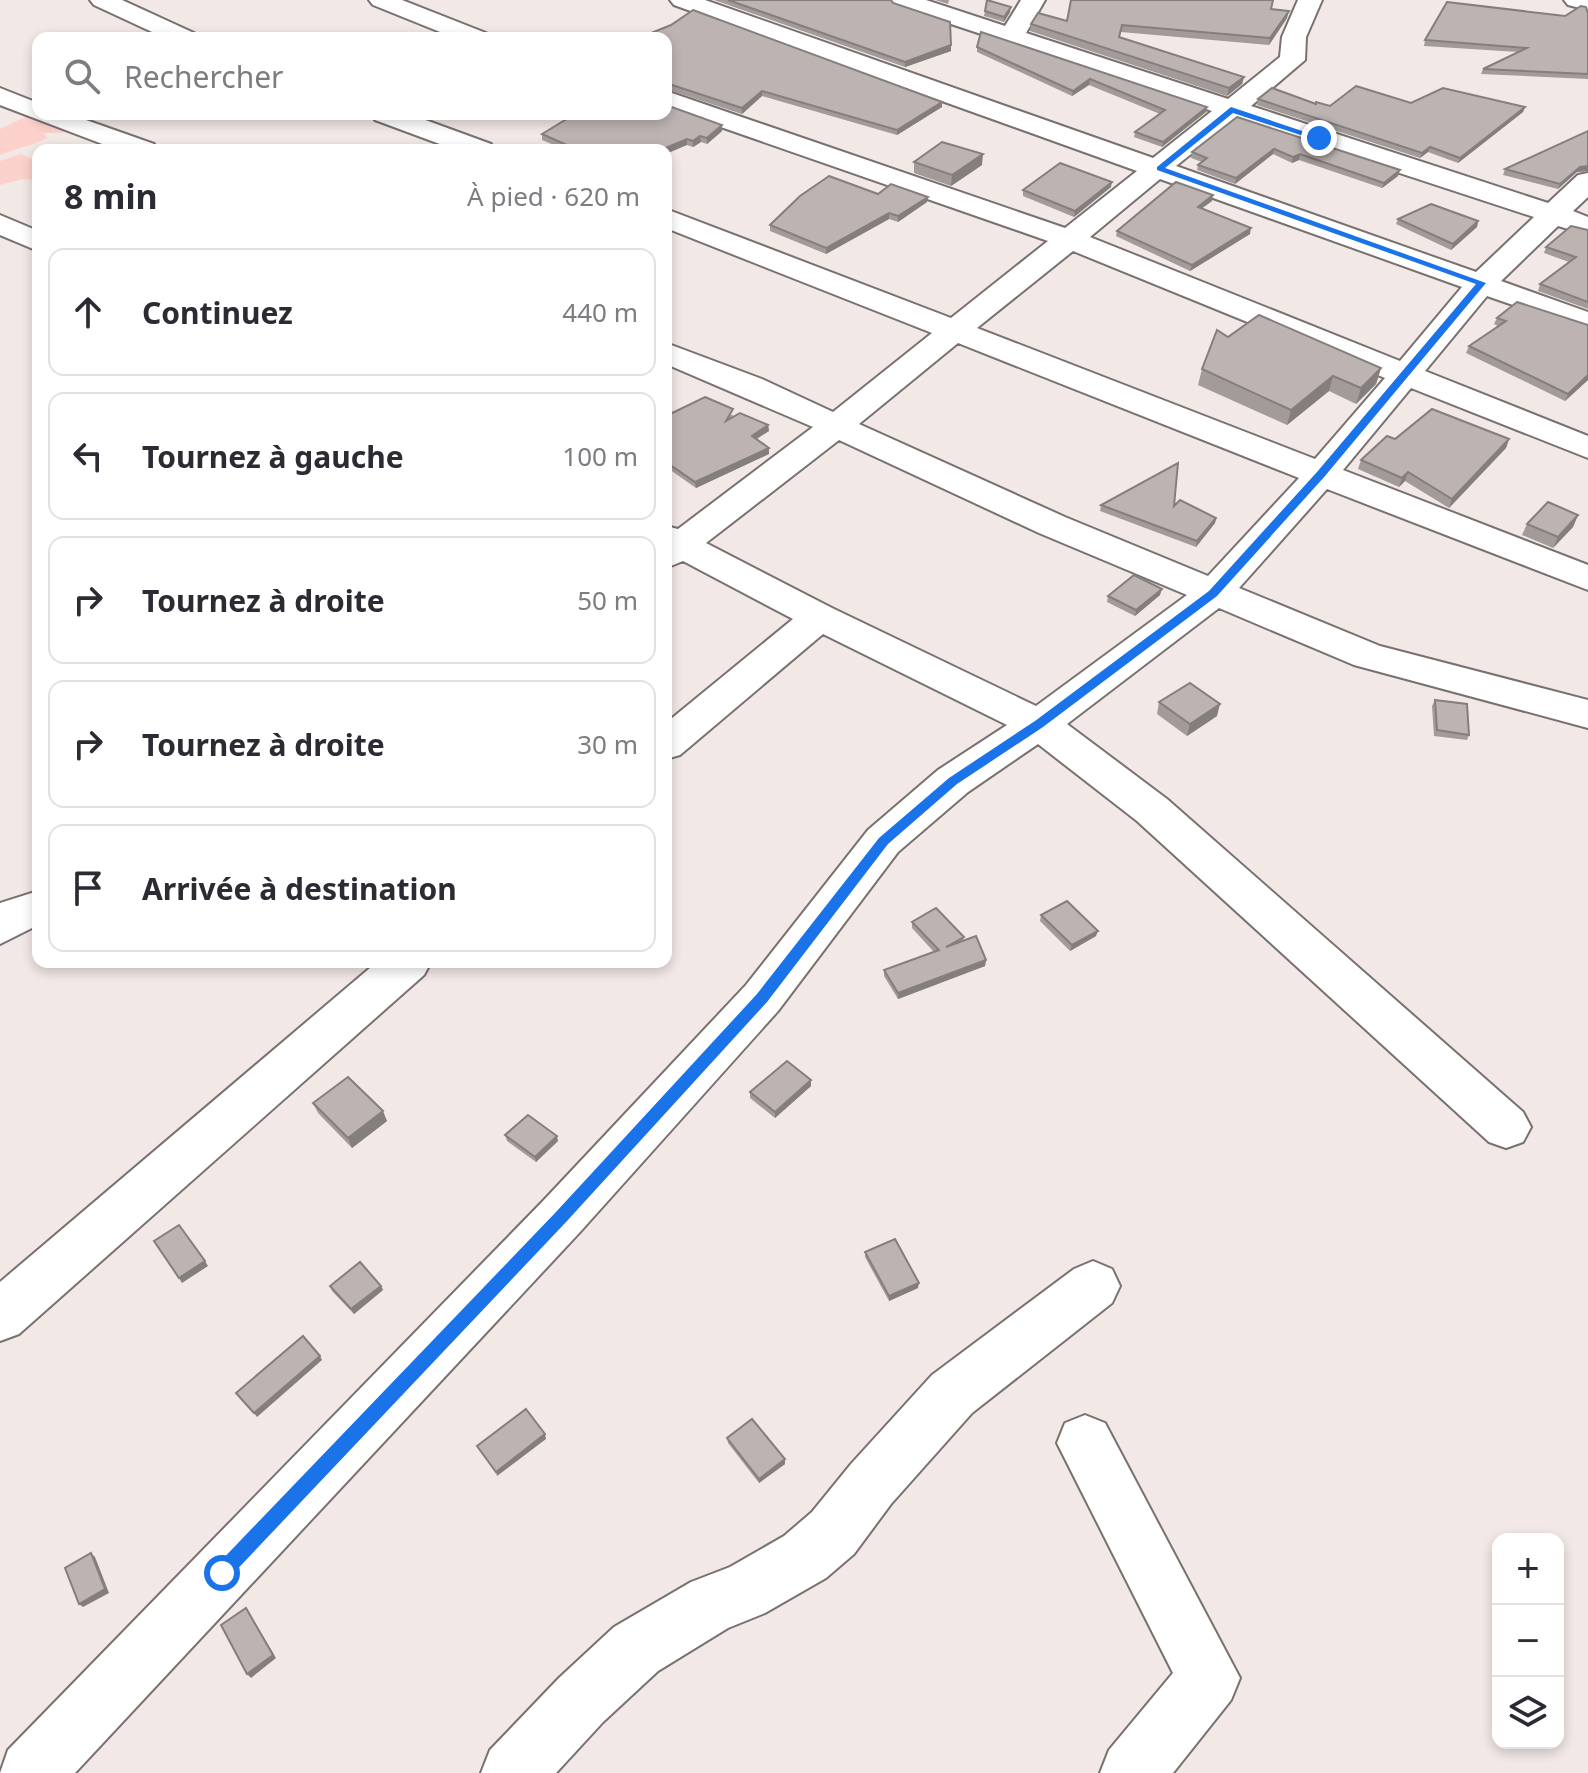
<!DOCTYPE html>
<html lang="fr">
<head>
<meta charset="utf-8">
<style>
  :root { --surface:#fff; --page:#f2f2f3; --text:#2b2b33; --muted:#7c7c81; --line:#e1e1e2 }
  body { margin:0; font-family:"Noto Sans",sans-serif; background:var(--page); color:var(--text) }
  .controls { position:absolute; right:24px; bottom:24px; display:grid; overflow:hidden; border-radius:16px; box-shadow:0 4px 12px #0003 }
  .controls button { width:72px; height:72px; display:grid; place-items:center; padding:0; border:0; border-bottom:2px solid var(--line); background:var(--surface); color:var(--text); font:40px sans-serif }
  .stop { position:absolute; width:24px; height:24px; margin:-18px; border:6px solid #1a73e8; border-radius:50%; background:#fff }
  .stop.end { background:#1a73e8; border-color:#fff; box-shadow:0 2px 8px #0008 }
  .list { margin:0; padding:0; list-style:none }
  h2 { display:flex; justify-content:space-between; align-items:center; height:104px; margin:0; padding:0 32px; font-size:34px }
  h2 small { font-size:26px; font-weight:400; color:var(--muted) }
  .list li { display:grid; grid-template-columns:52px 1fr auto; gap:24px; align-items:center; box-sizing:border-box; height:128px; margin:0 16px 16px; padding:0 16px; border:2px solid var(--line); border-radius:16px }
  .list b { display:block; font-size:30px; white-space:nowrap }
  .list em { font-size:26px; font-style:normal; color:var(--muted) }
  .icon { flex:none; width:44px; height:44px; fill:none; stroke:currentColor; stroke-width:2; stroke-linecap:round; stroke-linejoin:round }
  .map { position:relative; flex:none; width:1588px; height:1773px; overflow:hidden }
  .search { position:absolute; background:var(--surface); box-shadow:0 4px 12px #0003; left:32px; top:32px; width:640px; height:88px; display:flex; align-items:center; gap:20px; box-sizing:border-box; padding:0 28px; border-radius:16px; color:var(--muted); font-size:30px }
  .panel { position:absolute; background:var(--surface); box-shadow:0 4px 12px #0003; left:32px; top:144px; width:640px; height:824px; border-radius:16px }
  .map>svg:first-child { display:block }
</style>
</head>
<body>
<div class="map">
<svg width="1588" height="1773" viewBox="0 0 1588 1773">
  <rect width="100%" height="100%" fill="#f2e8e6"/>
  <!-- green -->
  <g fill="#fcd1cb">
    <path d="M38,111V114L81,117L84,124L75,132L44,133L47,138C39,143 13,150 0,155V129Z"/>
    <polygon points="21,154 38,162 38,180 23,179 0,185 0,161"/>
  </g>
  <g fill="none" stroke-linecap="round" stroke-linejoin="round">
    <!-- minor casing -->
    <g stroke="#79716f" stroke-width="4">
      <g id="minor">
        <polygon points="90,0 122,0 194,33 197,38 165,38 94,5"/>
        <polygon points="369,0 402,0 486,33 489,38 455,38 373,5"/>
        <path d="M670,0H705L1153,158L1212,111L894,5L890,0H926L1005,26L1021,0H1045L1026,33L1228,99L1280,57L1282,37L1298,0H1322L1306,37L1305,60L1251,106L1548,203L1578,175L1588,173V197L1573,211L1588,217V235L1558,226L1501,281L1588,312V331L1487,296L1425,371L1588,436V458L1411,388L1343,470L1588,565V590L1327,489L1239,588L1380,646L1588,700V728L1354,665L1219,608L1067,724L1167,799L1523,1112L1531,1127L1523,1142L1506,1148L1489,1142L1137,821L1038,744L968,792L898,852L778,1011L580,1232L75,1773H0L8,1750L544,1200L746,985L868,830L938,770L1007,725L823,634L680,755L666,759V723L793,619L683,561L666,568V526L678,529L813,427L666,364V343L762,379L833,412L932,333L666,228V209L951,318L1048,241L666,108V91L1065,228L1137,171L674,5ZM1235,119L1534,217L1476,272L1176,166ZM1160,179L1462,287L1400,361L1090,237ZM1073,251L1385,378L1315,459L977,328ZM958,343L1299,478L1208,576L1065,517L859,424ZM839,440L1039,533L1187,595L1036,706L832,608L706,543Z"/>
        <polygon points="0,88 38,103 38,114 69,114 154,144 158,150 118,150 0,105"/>
        <polygon points="371,114 409,114 491,144 495,150 456,150 375,120"/>
        <polygon points="0,215 38,231 38,251 0,235"/>
        <polygon points="38,891 38,925 0,944 0,903"/>
        <polygon points="377,962 431,962 424,975 19,1334 0,1341 0,1282"/>
        <polygon points="1093,1261 1112,1269 1120,1286 1112,1303 972,1413 891,1504 854,1554 826,1578 765,1613 728,1628 658,1671 603,1722 556,1773 481,1773 490,1750 559,1678 614,1627 691,1582 730,1567 784,1536 812,1512 851,1464 932,1375 1074,1269"/>
        <polygon points="1085,1415 1105,1423 1240,1678 1231,1700 1173,1773 1100,1773 1109,1750 1173,1673 1057,1443 1065,1423"/>
      </g>
    </g>
    <!-- highway casing -->
    <g stroke="#79716f" stroke-width="4">
      <polygon id="highway" points="1564,0 1588,0 1588,10 1568,5"/>
    </g>
    <!-- minor -->
    <use href="#minor" fill="#fff" fill-rule="evenodd"/>
    <!-- highway -->
    <use href="#highway" fill="#fff" fill-rule="evenodd"/>
  </g>
  <!-- wall -->
  <g fill="#a39b99">
    <polygon points="714,0 891,0 951,45 951,51 905,67"/>
    <polygon points="935,0 949,0 948,4"/>
    <polygon points="987,0 1010,12 1004,22 984,16"/>
    <polygon points="1271,9 1287,18 1269,45 1121,32 1119,37 1244,77 1242,84 1227,96 1030,31 1031,24 1067,21"/>
    <polygon points="1588,14 1588,79 1481,74 1483,69 1518,52 1424,46 1425,40 1565,16"/>
    <polygon points="666,38 942,102 942,107 897,135 762,96 742,114 666,89"/>
    <polygon points="977,47 1207,107 1206,112 1162,147 1134,137 1135,132 1160,114 1089,85 1072,96 977,52"/>
    <polygon points="1258,99 1330,106 1411,103 1525,107 1523,112 1458,163 1428,152 1420,158 1257,105"/>
    <polygon points="1237,117 1398,176 1382,188 1299,160 1292,163 1273,154 1235,184 1197,170 1198,165 1202,162 1191,158 1192,152"/>
    <polygon points="722,131 707,144 701,142 693,147 687,145 666,150 566,150 542,140 542,134"/>
    <polygon points="1588,131 1588,171 1577,172 1558,189 1503,175 1505,169"/>
    <polygon points="914,162 982,165 951,186 914,173"/>
    <polygon points="1111,187 1074,217 1023,196 1023,190"/>
    <polygon points="878,194 927,202 898,222 889,219 826,254 770,231 770,225"/>
    <polygon points="1212,201 1202,208 1250,234 1190,271 1116,236 1117,231"/>
    <polygon points="1398,219 1478,221 1477,227 1451,250 1396,224"/>
    <polygon points="1588,230 1588,309 1538,291 1540,284 1569,262 1544,253 1546,247"/>
    <polygon points="1497,318 1588,325 1588,380 1565,401 1466,353 1469,346 1498,326 1494,324"/>
    <polygon points="1228,337 1381,368 1376,384 1356,404 1329,391 1287,425 1198,385 1202,369"/>
    <polygon points="733,415 732,418 768,425 769,431 757,439 769,454 696,488 666,467 666,416"/>
    <polygon points="1395,439 1509,439 1506,448 1449,508 1405,481 1399,487 1358,469 1361,460"/>
    <polygon points="1101,505 1216,518 1215,523 1196,547 1100,511"/>
    <polygon points="1578,515 1573,527 1553,548 1522,535 1527,524"/>
    <polygon points="1160,595 1135,616 1107,602 1108,596"/>
    <polygon points="1435,700 1469,735 1467,740 1434,736 1432,706"/>
    <polygon points="1159,702 1217,716 1187,736 1157,714"/>
    <polygon points="1041,915 1096,936 1070,951 1040,921"/>
    <polygon points="912,922 964,937 963,941 986,960 985,966 898,999 884,976 884,970 934,952 912,928"/>
    <polygon points="811,1080 811,1086 775,1118 750,1098 750,1092"/>
    <polygon points="313,1103 387,1121 352,1148 318,1113"/>
    <polygon points="505,1135 558,1141 536,1162 507,1141"/>
    <polygon points="865,1252 918,1288 889,1301 865,1257"/>
    <polygon points="330,1286 381,1286 383,1290 354,1314 332,1291"/>
    <polygon points="727,1438 785,1459 785,1464 759,1483 728,1443"/>
  </g>
  <!-- shaded-wall -->
  <g fill="#847e7d">
    <polygon points="1011,7 1010,12 1004,22 1004,17"/>
    <polygon points="1289,11 1287,18 1269,45 1270,38"/>
    <polygon points="951,45 951,51 905,67 905,62"/>
    <polygon points="1244,77 1242,84 1227,96 1229,88"/>
    <polygon points="1090,79 1089,85 1072,96 1073,91"/>
    <polygon points="762,91 762,96 742,114 742,108"/>
    <polygon points="942,102 942,107 897,135 897,130"/>
    <polygon points="1207,107 1206,112 1162,147 1163,142"/>
    <polygon points="1525,107 1523,112 1458,163 1460,158"/>
    <polygon points="722,125 722,131 707,144 707,138"/>
    <polygon points="700,136 701,142 693,147 693,141"/>
    <polygon points="687,139 687,145 666,154 666,150 661,150"/>
    <polygon points="1430,147 1428,152 1420,158 1422,153"/>
    <polygon points="1274,149 1273,154 1235,184 1236,178"/>
    <polygon points="983,154 982,165 951,186 952,175"/>
    <polygon points="1300,154 1299,160 1292,163 1293,157"/>
    <polygon points="1588,166 1588,171 1577,172 1558,189 1560,184 1580,167"/>
    <polygon points="1400,170 1398,176 1382,188 1384,183"/>
    <polygon points="1112,182 1111,187 1074,217 1075,211"/>
    <polygon points="1213,195 1212,201 1197,212 1198,207"/>
    <polygon points="928,197 927,202 898,222 898,216"/>
    <polygon points="889,213 889,219 826,254 826,248"/>
    <polygon points="1478,221 1477,227 1451,250 1453,244"/>
    <polygon points="1251,228 1250,234 1190,271 1192,265"/>
    <polygon points="1381,368 1376,384 1356,404 1361,388"/>
    <polygon points="1588,375 1588,380 1565,401 1568,394"/>
    <polygon points="1333,376 1329,391 1287,425 1291,410"/>
    <polygon points="768,425 769,431 752,441 752,436"/>
    <polygon points="1509,439 1506,448 1449,508 1452,499"/>
    <polygon points="769,448 769,454 696,488 695,482"/>
    <polygon points="1408,472 1405,481 1399,487 1402,478"/>
    <polygon points="1578,515 1573,527 1553,548 1558,537"/>
    <polygon points="1216,518 1215,523 1196,547 1197,541"/>
    <polygon points="1162,589 1160,595 1135,616 1136,610"/>
    <polygon points="1220,704 1217,716 1187,736 1190,724"/>
    <polygon points="1098,931 1096,936 1070,951 1072,945"/>
    <polygon points="986,960 985,966 898,999 898,993"/>
    <polygon points="811,1080 811,1086 775,1118 775,1112"/>
    <polygon points="383,1111 387,1121 352,1148 348,1138"/>
    <polygon points="557,1136 558,1141 536,1162 535,1157"/>
    <polygon points="205,1261 208,1266 182,1283 179,1278"/>
    <polygon points="919,1283 918,1288 889,1301 889,1296"/>
    <polygon points="381,1286 383,1290 354,1314 351,1309"/>
    <polygon points="320,1356 322,1360 257,1417 254,1413"/>
    <polygon points="545,1434 546,1439 497,1476 496,1472"/>
    <polygon points="785,1459 785,1464 759,1483 759,1479"/>
    <polygon points="91,1553 95,1557 109,1593 83,1607 79,1604"/>
    <polygon points="246,1608 276,1658 251,1678 247,1674"/>
  </g>
  <!-- building -->
  <g fill="#bdb4b2" stroke="#847e7d" stroke-width="2">
    <polygon points="728,0 891,0 893,3 950,22 951,45 905,62"/>
    <polygon points="987,0 1011,7 1004,17 985,11"/>
    <polygon points="1071,0 1273,0 1271,9 1289,11 1270,38 1122,25 1119,37 1244,77 1229,88 1031,24 1038,13 1067,21"/>
    <polygon points="1447,2 1565,16 1581,6 1586,7 1588,14 1588,74 1483,69 1527,48 1425,40"/>
    <polygon points="693,10 942,102 897,130 762,91 742,108 666,83 666,38 639,38 671,25"/>
    <polygon points="981,32 1207,107 1163,142 1135,132 1165,110 1090,79 1073,91 977,47"/>
    <polygon points="1356,86 1411,103 1443,88 1525,107 1460,158 1430,147 1422,153 1258,99 1272,88 1316,104 1316,102 1330,106"/>
    <polygon points="666,105 722,125 707,138 700,136 693,141 687,139 661,150 594,150 589,146 583,150 578,150 542,134 575,114 666,114"/>
    <polygon points="1237,117 1400,170 1384,183 1300,154 1293,157 1274,149 1236,178 1198,165 1207,158 1192,152"/>
    <polygon points="1588,131 1588,166 1580,167 1560,184 1505,169"/>
    <polygon points="942,142 983,154 952,175 914,162"/>
    <polygon points="1060,163 1112,182 1075,211 1023,190"/>
    <polygon points="829,176 878,194 891,184 928,197 898,216 889,213 826,248 770,225 800,196"/>
    <polygon points="1176,182 1213,195 1198,207 1251,228 1192,265 1117,231"/>
    <polygon points="1431,204 1478,221 1453,244 1398,219"/>
    <polygon points="1571,226 1588,230 1588,302 1540,284 1576,257 1546,247"/>
    <polygon points="1517,302 1588,325 1588,375 1568,394 1469,346 1506,321 1497,318"/>
    <polygon points="1259,315 1381,368 1361,388 1333,376 1291,410 1202,369 1217,330 1228,337"/>
    <polygon points="705,397 733,409 726,421 740,413 768,425 752,436 769,448 695,482 666,462 666,416"/>
    <polygon points="1432,409 1509,439 1452,499 1408,472 1402,478 1361,460 1387,436 1395,439"/>
    <polygon points="1178,463 1174,506 1180,500 1216,518 1197,541 1101,505"/>
    <polygon points="1548,502 1578,515 1558,537 1527,524"/>
    <polygon points="1134,575 1162,589 1136,610 1108,596"/>
    <polygon points="1190,683 1220,704 1190,724 1159,702"/>
    <polygon points="1435,700 1467,704 1469,735 1437,730"/>
    <polygon points="1067,901 1098,931 1072,945 1041,915"/>
    <polygon points="936,908 964,937 946,947 976,936 986,960 898,993 884,970 939,950 912,922"/>
    <polygon points="787,1061 811,1080 775,1112 750,1092"/>
    <polygon points="348,1077 383,1111 348,1138 313,1103"/>
    <polygon points="528,1115 557,1136 535,1157 505,1135"/>
    <polygon points="179,1225 205,1261 179,1278 154,1241"/>
    <polygon points="895,1239 919,1283 889,1296 865,1252"/>
    <polygon points="360,1262 381,1286 351,1309 330,1286"/>
    <polygon points="303,1336 320,1356 254,1413 236,1393"/>
    <polygon points="526,1409 545,1434 496,1472 477,1446"/>
    <polygon points="752,1419 785,1459 759,1479 727,1438"/>
    <polygon points="91,1553 105,1589 79,1604 65,1568"/>
    <polygon points="246,1608 273,1655 247,1674 221,1625"/>
  </g>
  <!-- route -->
  <polygon fill="#1a73e8" points="1231,107 1323,138 1316,140 1233,113 1165,168 1486,283 1325,476 1217,596 1043,727 957,784 888,844 767,1002 567,1221 228,1579 222,1581 216,1579 213,1573 216,1566 556,1212 757,994 879,838 949,778 1035,721 1209,591 1317,472 1476,284 1157,170 1157,167"/>
</svg>
<div class="controls">
<button>+</button>
<button>−</button>
<button><svg class="icon" aria-label="layers" viewBox="0 0 24 24"><path d="M12 4l9 5-9 5-9-5zM3 14l9 5 9-5"/></svg></button>
</div>
<div class="stop" style="left:222px;top:1573px"></div>
<div class="stop end" style="left:1319px;top:138px"></div>
<div class="search"><svg class="icon" aria-label="search" viewBox="0 0 24 24"><circle cx="10" cy="10" r="6"/><path d="M15 15l6 6"/></svg>Rechercher</div>
<section class="panel">
<h2>8 min<small>À pied · 620 m</small></h2>
<ul class="list">
<li><svg class="icon" aria-label="ahead" viewBox="0 0 24 24"><path d="M12 20V5M6 11l6-6 6 6"/></svg><div><b>Continuez</b></div><em>440 m</em></li>
<li><svg class="icon" aria-label="left" viewBox="0 0 24 24"><path d="M17 20v-9H6M10 6l-5 5 5 5"/></svg><div><b>Tournez à gauche</b></div><em>100 m</em></li>
<li><svg class="icon" aria-label="right" viewBox="0 0 24 24"><path d="M7 20v-9h11M14 6l5 5-5 5"/></svg><div><b>Tournez à droite</b></div><em>50 m</em></li>
<li><svg class="icon" aria-label="right" viewBox="0 0 24 24"><path d="M7 20v-9h11M14 6l5 5-5 5"/></svg><div><b>Tournez à droite</b></div><em>30 m</em></li>
<li><svg class="icon" aria-label="arrive" viewBox="0 0 24 24"><path d="M6 21V4h12l-3 4 3 4H6"/></svg><div><b>Arrivée à destination</b></div></li>
</ul>
</section>
</div>
</body>
</html>
